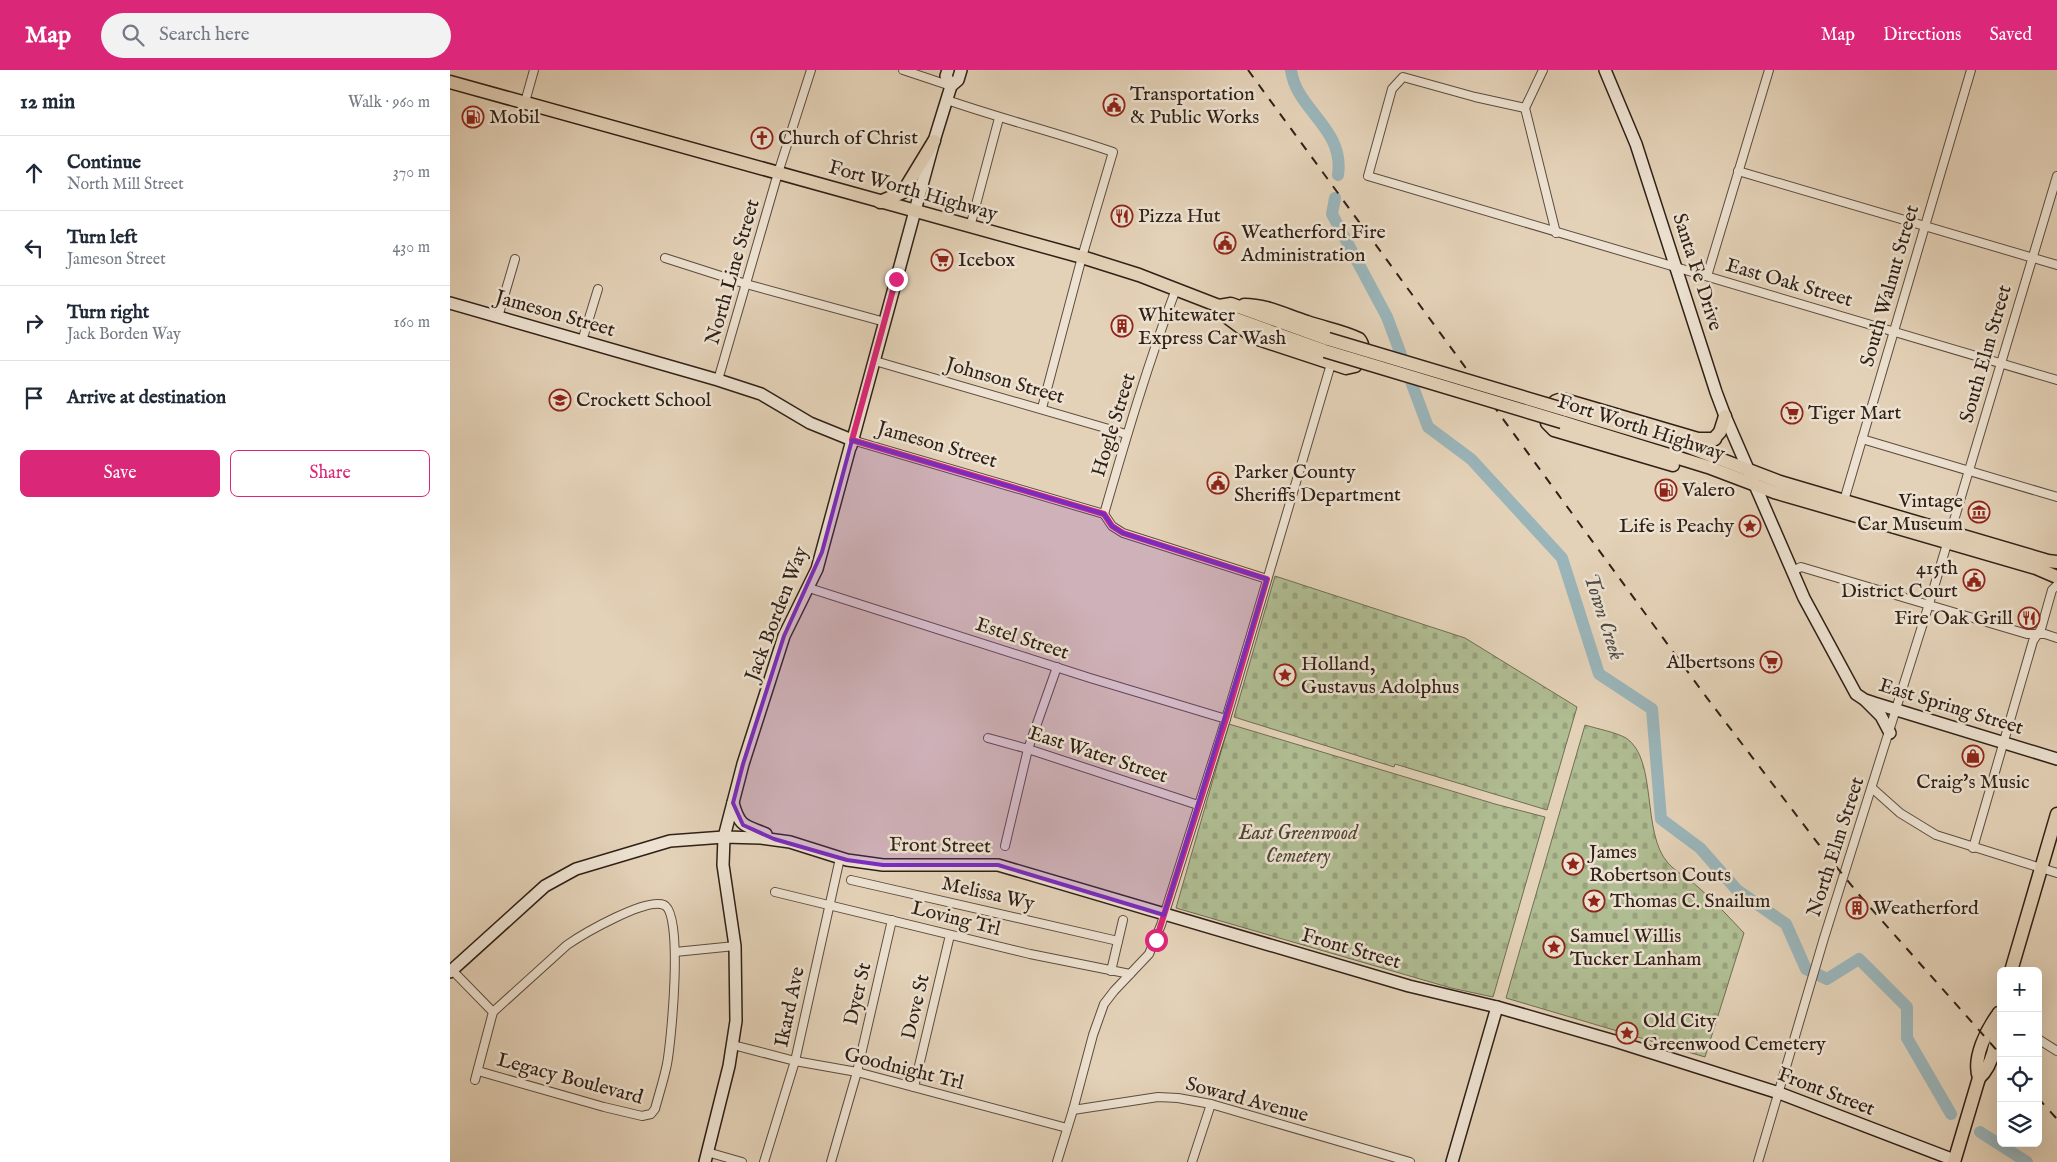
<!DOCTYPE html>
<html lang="en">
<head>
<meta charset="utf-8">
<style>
  :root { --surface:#fff; --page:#f2f2f3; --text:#1f2937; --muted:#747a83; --line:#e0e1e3; --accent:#db2777 }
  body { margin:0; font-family:"IM FELL English",serif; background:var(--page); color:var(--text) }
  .controls { position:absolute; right:15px; bottom:15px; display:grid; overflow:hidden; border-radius:8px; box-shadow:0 5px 20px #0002 }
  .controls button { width:45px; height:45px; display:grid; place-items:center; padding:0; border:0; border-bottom:1px solid var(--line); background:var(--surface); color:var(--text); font:25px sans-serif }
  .stop { position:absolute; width:15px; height:15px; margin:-11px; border:4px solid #db2777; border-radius:50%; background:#fff }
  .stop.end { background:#db2777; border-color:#fff; box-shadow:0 1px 5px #0008 }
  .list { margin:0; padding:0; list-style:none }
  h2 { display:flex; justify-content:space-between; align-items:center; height:65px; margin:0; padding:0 20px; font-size:21px }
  h2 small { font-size:16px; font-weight:400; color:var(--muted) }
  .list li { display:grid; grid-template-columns:32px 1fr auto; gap:15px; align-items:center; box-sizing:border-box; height:75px; padding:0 20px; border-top:1px solid var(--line) }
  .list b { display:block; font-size:19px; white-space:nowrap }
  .list p { margin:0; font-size:16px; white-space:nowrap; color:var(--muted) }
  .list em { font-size:16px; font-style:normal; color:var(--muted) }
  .actions { display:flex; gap:10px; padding:15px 20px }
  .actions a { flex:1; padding:11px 0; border:1px solid var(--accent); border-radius:8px; text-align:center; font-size:18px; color:var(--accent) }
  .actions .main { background:var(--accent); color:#fff }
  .icon { flex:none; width:28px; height:28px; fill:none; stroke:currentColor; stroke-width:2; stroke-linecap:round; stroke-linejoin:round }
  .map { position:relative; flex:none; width:1607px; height:1092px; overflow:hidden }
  header { display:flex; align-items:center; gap:30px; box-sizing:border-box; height:70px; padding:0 25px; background:var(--accent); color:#fff }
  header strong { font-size:24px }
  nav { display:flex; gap:28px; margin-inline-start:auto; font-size:18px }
  .search { width:350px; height:45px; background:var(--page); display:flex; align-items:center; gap:12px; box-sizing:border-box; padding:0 18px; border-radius:28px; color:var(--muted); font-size:19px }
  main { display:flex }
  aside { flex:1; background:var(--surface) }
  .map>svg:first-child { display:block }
</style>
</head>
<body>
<header>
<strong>Map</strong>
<div class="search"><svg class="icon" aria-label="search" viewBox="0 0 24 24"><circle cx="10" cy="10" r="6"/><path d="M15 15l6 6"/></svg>Search here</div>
<nav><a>Map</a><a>Directions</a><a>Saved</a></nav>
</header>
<main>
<aside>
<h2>12 min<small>Walk · 960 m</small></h2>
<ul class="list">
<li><svg class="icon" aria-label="ahead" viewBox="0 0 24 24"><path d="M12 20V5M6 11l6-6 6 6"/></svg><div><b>Continue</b><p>North Mill Street</p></div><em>370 m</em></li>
<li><svg class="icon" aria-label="left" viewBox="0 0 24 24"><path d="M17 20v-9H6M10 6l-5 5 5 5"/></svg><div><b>Turn left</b><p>Jameson Street</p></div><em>430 m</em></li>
<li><svg class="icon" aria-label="right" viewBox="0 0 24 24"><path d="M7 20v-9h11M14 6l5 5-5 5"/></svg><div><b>Turn right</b><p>Jack Borden Way</p></div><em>160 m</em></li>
<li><svg class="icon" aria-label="arrive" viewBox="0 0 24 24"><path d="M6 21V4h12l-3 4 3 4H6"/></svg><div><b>Arrive at destination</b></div></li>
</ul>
<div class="actions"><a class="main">Save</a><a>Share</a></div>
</aside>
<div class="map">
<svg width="1607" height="1092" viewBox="0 0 1607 1092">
  <defs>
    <pattern id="cemetery-stones" width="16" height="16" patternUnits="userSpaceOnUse" patternTransform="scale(1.25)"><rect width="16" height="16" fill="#b0bd92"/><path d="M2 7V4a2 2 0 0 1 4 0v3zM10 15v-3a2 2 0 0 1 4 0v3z" fill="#98a27d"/></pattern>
  </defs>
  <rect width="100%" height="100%" fill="#e4d2b8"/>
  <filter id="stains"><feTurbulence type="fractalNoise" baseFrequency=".004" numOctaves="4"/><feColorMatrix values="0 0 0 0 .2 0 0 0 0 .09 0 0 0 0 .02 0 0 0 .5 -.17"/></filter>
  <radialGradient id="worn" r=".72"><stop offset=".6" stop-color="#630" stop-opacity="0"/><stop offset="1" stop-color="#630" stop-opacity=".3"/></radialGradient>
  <!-- cemetery -->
  <g fill="url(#cemetery-stones)" stroke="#706e54">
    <polygon points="825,506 1015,568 1127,637 1097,740 945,694 944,697 784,647"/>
    <polygon points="779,654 1045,734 1095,747 1043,927 1001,918 726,838"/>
    <path d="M1135,655C1148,659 1165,662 1176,668C1208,689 1191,763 1218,793C1226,802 1239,809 1248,817C1265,832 1279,847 1294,863L1255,987L1056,928Z"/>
  </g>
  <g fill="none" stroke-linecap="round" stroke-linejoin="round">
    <!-- river -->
    <g stroke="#9ab5ba" stroke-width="12">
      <path d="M841,0C846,40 895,58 888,105"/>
      <polyline points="885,128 882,144 937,247 978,357 1021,389 1112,488 1149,604 1202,639 1211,749 1250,778 1287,820 1336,854 1356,899 1377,909 1409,889 1457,937 1457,968 1501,1044"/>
      <polyline points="1530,1062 1577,1092"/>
    </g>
    <!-- street casing -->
    <g stroke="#5c4c3f" stroke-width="10">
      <g id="street">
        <polyline points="453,0 501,16"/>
        <polyline points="1093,0 1075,38 1106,163"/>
        <path d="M497,30C552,49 608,63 663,82L632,187L592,338"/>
        <polyline points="75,32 84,0"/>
        <polyline points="1075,38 1025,27 953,7 942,19 918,106 1607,310"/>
        <polyline points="1288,101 1607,195"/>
        <polyline points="520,157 549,48"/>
        <polyline points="215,188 296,214 435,252"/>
        <polyline points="1257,206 1319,0"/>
        <polyline points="48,247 65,189"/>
        <polyline points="132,271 148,219"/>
        <polyline points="425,291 676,364"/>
        <polyline points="268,310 328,103 361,0"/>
        <polyline points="1412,369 1607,427"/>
        <polyline points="402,370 654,444 662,456 673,463 817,509"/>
        <polyline points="1393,434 1521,0"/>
        <path d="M654,444C676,368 698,293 726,219"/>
        <polyline points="1342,501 1351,497 1577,564 1595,564 1607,568"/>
        <polyline points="359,518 640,608 776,649"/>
        <polyline points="538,668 578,679 748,735"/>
        <polyline points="1422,718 1450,743 1486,765 1607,803"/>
        <polyline points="555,776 578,679 607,597"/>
        <polyline points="1523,778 1583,571 1591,559 1602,520 1607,515"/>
        <polyline points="401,810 668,871"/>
        <polyline points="325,822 580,884 680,904"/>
        <polyline points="225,882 285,876"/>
        <polyline points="2,900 43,942 25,1010"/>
        <polyline points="661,901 673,850"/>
        <polyline points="1588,969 1607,981"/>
        <polyline points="283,975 345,991 407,1002 617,1058"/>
        <path d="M28,1001L154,1037L192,1046L201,1044L205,1039C209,1024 214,1009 217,994C221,973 234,843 214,835C196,827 133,864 117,875L43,942"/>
        <polyline points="464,1017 500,865"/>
        <polyline points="623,1040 708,1027 728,1028 761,1034 960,1092"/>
        <polyline points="257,1082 292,1092"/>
        <polyline points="314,1092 345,991 390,788"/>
        <polyline points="381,1092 407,1002 442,850"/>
        <polyline points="607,1092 623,1040 643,965 654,934 664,921 699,884 711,855 776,649 881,294"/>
        <polyline points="742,1092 761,1034"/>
        <polyline points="1308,1092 1374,868 1479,534 1607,106"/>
      </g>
    </g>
    <!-- secondary casing -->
    <g stroke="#2f2017" stroke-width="14">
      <g id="secondary">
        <polyline points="498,0 496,6 501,16"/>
        <polyline points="1155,0 1186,74 1266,322 1275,346 1354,528 1406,624 1415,630 1424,633 1607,689"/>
        <polyline points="0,233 268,310 311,324 360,353 402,370 367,499 334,566 293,694 274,767 273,795 285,876 286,951 279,996 255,1092"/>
        <polyline points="401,376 484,71 501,16 508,10 511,0"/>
        <polyline points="1416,631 1431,646 1440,663"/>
        <path d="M283,733C290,758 295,755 316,764"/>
        <polyline points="0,902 95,816 126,799 220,771 274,767 311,768 340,772 397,790 433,795 548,795 959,916 1047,937 1168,972 1329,1023 1504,1090"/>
        <polyline points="1002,1092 1047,937"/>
      </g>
    </g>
    <!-- primary casing -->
    <g stroke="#2f2017" stroke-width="15">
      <g id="primary">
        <polyline points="0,12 632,187 689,205 769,236 781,234 878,269"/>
        <polyline points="430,132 453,122 484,71"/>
        <path d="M774,245L805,268L896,298L905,296C911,289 916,277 909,269C893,261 874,258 857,252C835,245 817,235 794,235"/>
        <polyline points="783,248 875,281"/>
        <polyline points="1116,340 1236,376 1330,412 1598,491 1607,492"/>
        <polyline points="1112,352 1258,397 1324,422 1586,498 1607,507"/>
        <polyline points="1260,373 1270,362 1275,346"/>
        <path d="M1223,395L1104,360L1097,353C1097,341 1101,328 1115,330L1248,369H1265"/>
        <polyline points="1561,901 1607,744"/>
        <path d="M1529,1008C1545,994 1548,964 1549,943"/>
        <path d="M1504,1092L1529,1008C1522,988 1537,959 1549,943"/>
      </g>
    </g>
    <!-- street -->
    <use href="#street" stroke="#ede2d1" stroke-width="8"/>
    <!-- secondary -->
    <use href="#secondary" stroke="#ede2d1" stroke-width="11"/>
    <!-- primary -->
    <use href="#primary" stroke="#e4d2b8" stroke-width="12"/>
    <!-- rail -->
    <g stroke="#2f2017" stroke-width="2" stroke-dasharray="9 9" stroke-linecap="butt">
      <polyline points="798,0 1254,624 1376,784 1411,827 1551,985"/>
      <polyline points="1588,1028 1607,1049"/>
    </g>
    <!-- primary-bridge casing -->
    <g stroke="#2f2017" stroke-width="15" stroke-linecap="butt">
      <g id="primary-bridge">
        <polyline points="878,269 1116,340"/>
        <polyline points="875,281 1112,352"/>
      </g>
    </g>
    <!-- primary-bridge -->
    <use href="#primary-bridge" stroke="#e4d2b8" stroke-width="12"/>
  </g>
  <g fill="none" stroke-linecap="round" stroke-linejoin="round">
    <!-- route -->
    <polyline stroke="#db2777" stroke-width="6" points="446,209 402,370 654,444 662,456 673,463 817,509 776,649 706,870"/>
  </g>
  <!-- marked area -->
  <path fill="#7b2cbf" fill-opacity="0.2" stroke="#7b2cbf" stroke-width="4" stroke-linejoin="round" d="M402,370L654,444L662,456L673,463L817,509L714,845L548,795H433L397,790L324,769L293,755L283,733L293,694L334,566L372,482Z"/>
  <!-- icons -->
  <defs>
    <g id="civic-ring" transform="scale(1.125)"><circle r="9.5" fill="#ede2d1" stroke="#8f2418" stroke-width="1.5"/><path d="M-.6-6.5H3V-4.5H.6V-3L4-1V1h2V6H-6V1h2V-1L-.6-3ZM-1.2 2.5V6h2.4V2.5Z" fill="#8f2418"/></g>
    <g id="fuel-ring" transform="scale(1.125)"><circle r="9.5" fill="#ede2d1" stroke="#8f2418" stroke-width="1.5"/><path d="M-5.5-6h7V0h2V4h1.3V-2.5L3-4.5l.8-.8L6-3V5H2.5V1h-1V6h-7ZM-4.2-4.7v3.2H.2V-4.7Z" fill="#8f2418"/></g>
    <g id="church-ring" transform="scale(1.125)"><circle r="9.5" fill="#ede2d1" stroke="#8f2418" stroke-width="1.5"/><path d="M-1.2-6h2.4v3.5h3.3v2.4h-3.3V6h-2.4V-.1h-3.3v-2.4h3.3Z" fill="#8f2418"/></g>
    <g id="restaurant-ring" transform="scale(1.125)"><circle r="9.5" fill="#ede2d1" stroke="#8f2418" stroke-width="1.5"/><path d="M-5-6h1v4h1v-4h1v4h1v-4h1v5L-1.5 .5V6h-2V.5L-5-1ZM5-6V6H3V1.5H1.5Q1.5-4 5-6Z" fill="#8f2418"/></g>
    <g id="supermarket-ring" transform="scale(1.125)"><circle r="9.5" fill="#ede2d1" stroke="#8f2418" stroke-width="1.5"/><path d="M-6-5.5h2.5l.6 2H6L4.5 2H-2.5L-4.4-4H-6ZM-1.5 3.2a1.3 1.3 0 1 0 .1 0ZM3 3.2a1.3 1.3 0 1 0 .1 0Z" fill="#8f2418"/></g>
    <g id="building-ring" transform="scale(1.125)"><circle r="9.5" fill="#ede2d1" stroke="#8f2418" stroke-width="1.5"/><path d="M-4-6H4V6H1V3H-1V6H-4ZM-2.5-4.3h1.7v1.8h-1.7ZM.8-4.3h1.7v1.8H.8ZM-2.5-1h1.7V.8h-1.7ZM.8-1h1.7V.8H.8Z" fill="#8f2418"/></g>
    <g id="school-ring" transform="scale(1.125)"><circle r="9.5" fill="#ede2d1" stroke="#8f2418" stroke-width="1.5"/><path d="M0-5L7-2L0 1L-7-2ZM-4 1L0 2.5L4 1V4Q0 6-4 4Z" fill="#8f2418"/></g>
    <g id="museum-ring" transform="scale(1.125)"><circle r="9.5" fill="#ede2d1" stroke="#8f2418" stroke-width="1.5"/><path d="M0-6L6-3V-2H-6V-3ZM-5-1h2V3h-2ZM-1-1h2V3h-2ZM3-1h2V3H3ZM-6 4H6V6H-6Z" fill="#8f2418"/></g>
    <g id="sight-ring" transform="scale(1.125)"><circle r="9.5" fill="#ede2d1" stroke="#8f2418" stroke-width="1.5"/><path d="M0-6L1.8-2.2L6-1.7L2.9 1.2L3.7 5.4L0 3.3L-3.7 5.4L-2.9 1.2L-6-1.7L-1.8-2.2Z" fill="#8f2418"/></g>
    <g id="shop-ring" transform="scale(1.125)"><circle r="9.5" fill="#ede2d1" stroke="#8f2418" stroke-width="1.5"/><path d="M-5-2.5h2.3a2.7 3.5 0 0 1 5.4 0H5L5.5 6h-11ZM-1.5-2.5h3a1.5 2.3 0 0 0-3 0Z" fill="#8f2418"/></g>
  </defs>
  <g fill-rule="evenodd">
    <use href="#civic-ring" x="664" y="35"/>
    <use href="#fuel-ring" x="23" y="47"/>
    <use href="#church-ring" x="312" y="68"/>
    <use href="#restaurant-ring" x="672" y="146"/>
    <use href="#civic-ring" x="775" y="173"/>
    <use href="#supermarket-ring" x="492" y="190"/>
    <use href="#building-ring" x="672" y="256"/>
    <use href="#school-ring" x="110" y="330"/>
    <use href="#supermarket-ring" x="1342" y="343"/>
    <use href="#civic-ring" x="768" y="413"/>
    <use href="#fuel-ring" x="1216" y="420"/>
    <use href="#museum-ring" x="1529" y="442"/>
    <use href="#sight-ring" x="1300" y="456"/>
    <use href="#civic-ring" x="1524" y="510"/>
    <use href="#restaurant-ring" x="1579" y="548"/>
    <use href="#supermarket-ring" x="1321" y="592"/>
    <use href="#sight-ring" x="835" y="605"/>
    <use href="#shop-ring" x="1523" y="686"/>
    <use href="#sight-ring" x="1123" y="794"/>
    <use href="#sight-ring" x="1144" y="831"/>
    <use href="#building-ring" x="1407" y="838"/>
    <use href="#sight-ring" x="1104" y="877"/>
    <use href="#sight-ring" x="1177" y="963"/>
  </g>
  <g text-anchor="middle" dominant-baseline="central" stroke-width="5" stroke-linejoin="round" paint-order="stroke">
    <!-- poi labels -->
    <g font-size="20" fill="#2f2017" stroke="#ede2d1" text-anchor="start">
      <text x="680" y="24">Transportation<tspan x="680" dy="23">&amp; Public Works</tspan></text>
      <text x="39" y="47">Mobil</text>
      <text x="328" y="68">Church of Christ</text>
      <text x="688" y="146">Pizza Hut</text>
      <text x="791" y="162">Weatherford Fire<tspan x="791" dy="23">Administration</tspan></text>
      <text x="508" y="190">Icebox</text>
      <text x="688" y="245">Whitewater<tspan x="688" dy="23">Express Car Wash</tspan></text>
      <text x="126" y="330">Crockett School</text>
      <text x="1358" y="343">Tiger Mart</text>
      <text x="784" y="402">Parker County<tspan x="784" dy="23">Sheriffs Department</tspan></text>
      <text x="1232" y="420">Valero</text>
      <text x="1513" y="431" text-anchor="end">Vintage<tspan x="1513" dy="23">Car Museum</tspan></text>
      <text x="1284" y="456" text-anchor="end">Life is Peachy</text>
      <text x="1508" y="498" text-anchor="end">415th<tspan x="1508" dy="23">District Court</tspan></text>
      <text x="1563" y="548" text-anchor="end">Fire Oak Grill</text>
      <text x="1305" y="592" text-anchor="end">Albertsons</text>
      <text x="851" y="594">Holland,<tspan x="851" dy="23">Gustavus Adolphus</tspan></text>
      <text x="1523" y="712" text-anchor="middle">Craig's Music</text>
      <text x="1139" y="782">James<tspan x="1139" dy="23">Robertson Couts</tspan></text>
      <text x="1160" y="831">Thomas C. Snailum</text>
      <text x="1423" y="838">Weatherford</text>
      <text x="1120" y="866">Samuel Willis<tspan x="1120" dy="23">Tucker Lanham</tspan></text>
      <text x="1193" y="951">Old City<tspan x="1193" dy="23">Greenwood Cemetery</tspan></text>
    </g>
    <!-- street labels -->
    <g font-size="20" fill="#2f2017" stroke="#ede2d1">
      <text transform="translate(463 121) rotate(16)">Fort Worth Highway</text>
      <text transform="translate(283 202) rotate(-74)">North Line Street</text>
      <text transform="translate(1247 202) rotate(72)">Santa Fe Drive</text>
      <text transform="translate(1339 213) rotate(16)">East Oak Street</text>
      <text transform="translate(1440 216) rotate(-74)">South Walnut Street</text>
      <text transform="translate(105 244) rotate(16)">Jameson Street</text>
      <text transform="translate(1536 284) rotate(-74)">South Elm Street</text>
      <text transform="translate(555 311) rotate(16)">Johnson Street</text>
      <text transform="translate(664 355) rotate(-73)">Hogle Street</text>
      <text transform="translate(1191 358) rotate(18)">Fort Worth Highway</text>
      <text transform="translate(487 375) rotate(16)">Jameson Street</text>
      <text transform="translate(327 544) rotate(-69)">Jack Borden Way</text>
      <text transform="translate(572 569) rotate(18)">Estel Street</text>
      <text transform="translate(1501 637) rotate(17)">East Spring Street</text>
      <text transform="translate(648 685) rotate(18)">East Water Street</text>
      <text transform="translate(490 776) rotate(1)">Front Street</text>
      <text transform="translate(1386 777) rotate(-72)">North Elm Street</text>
      <text transform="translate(538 824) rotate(13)">Melissa Wy</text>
      <text transform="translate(506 849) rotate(14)">Loving Trl</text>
      <text transform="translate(901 879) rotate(16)">Front Street</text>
      <text transform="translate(408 924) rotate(-77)">Dyer St</text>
      <text transform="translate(340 937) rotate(-78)">Ikard Ave</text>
      <text transform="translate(466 937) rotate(-77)">Dove St</text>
      <text transform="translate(454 999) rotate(14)">Goodnight Trl</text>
      <text transform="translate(120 1009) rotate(15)">Legacy Boulevard</text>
      <text transform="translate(1376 1022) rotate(21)">Front Street</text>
      <text transform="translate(797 1030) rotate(15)">Soward Avenue</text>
    </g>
    <!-- park labels -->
    <g font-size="20" font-style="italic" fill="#4f4736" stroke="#ede2d1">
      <text x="848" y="763">East Greenwood<tspan x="848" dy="23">Cemetery</tspan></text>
    </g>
    <!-- water labels -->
    <g font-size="21" font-style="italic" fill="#4f4d48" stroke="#ede2d1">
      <text transform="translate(1153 547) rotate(72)">Town Creek</text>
    </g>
  </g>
  <rect width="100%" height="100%" filter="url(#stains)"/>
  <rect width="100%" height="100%" fill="url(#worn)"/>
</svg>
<div class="controls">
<button>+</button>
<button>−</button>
<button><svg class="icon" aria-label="locate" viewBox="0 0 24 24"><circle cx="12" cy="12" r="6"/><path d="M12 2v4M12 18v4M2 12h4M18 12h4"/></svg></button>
<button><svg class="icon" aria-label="layers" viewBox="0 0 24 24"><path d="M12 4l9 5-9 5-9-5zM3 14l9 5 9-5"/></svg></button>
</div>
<div class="stop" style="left:706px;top:870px"></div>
<div class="stop end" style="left:446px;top:209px"></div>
</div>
</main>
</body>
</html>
